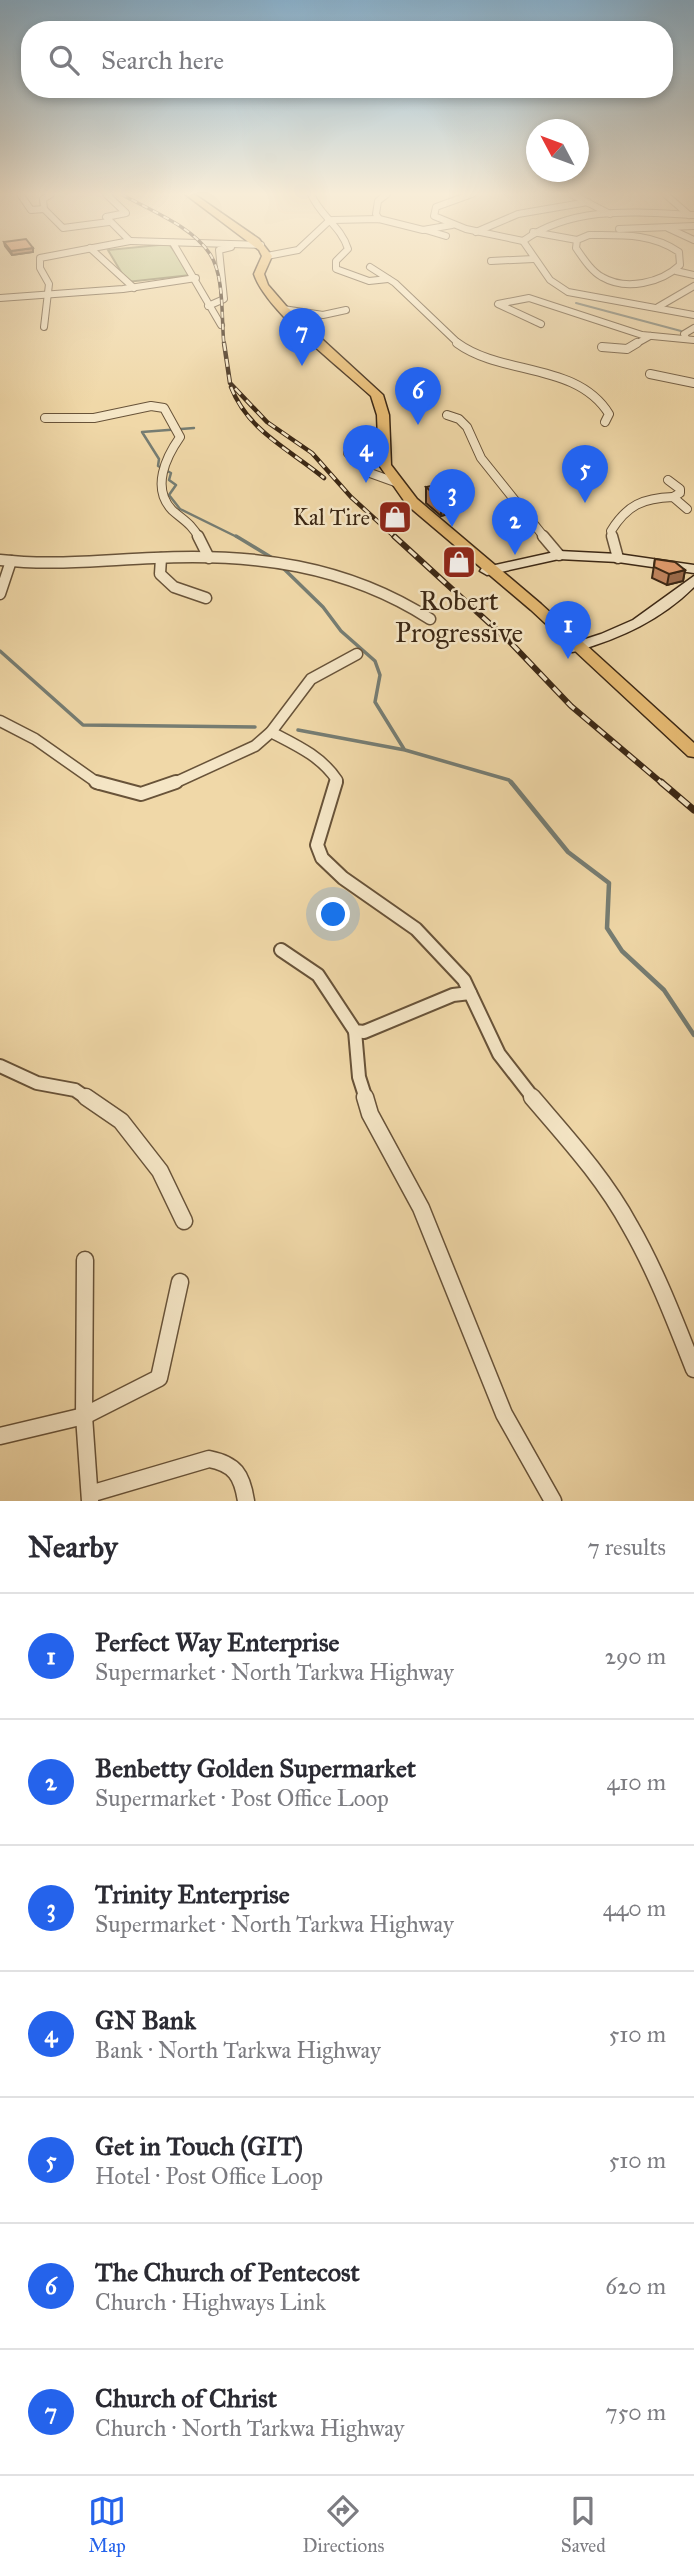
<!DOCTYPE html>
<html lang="en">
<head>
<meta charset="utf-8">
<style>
  :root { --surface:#fff; --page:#f7f7f7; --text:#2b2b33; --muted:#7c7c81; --line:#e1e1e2; --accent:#2563eb }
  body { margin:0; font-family:"IM FELL Great Primer",serif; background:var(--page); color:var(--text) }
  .compass { position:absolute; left:526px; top:119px; width:63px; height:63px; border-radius:50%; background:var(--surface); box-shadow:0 4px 10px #0003; rotate:311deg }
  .you { position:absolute; left:334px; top:915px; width:24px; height:24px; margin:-18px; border:5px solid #fff; border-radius:50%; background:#1a73e8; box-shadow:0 0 0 10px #1a73e833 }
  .badge { display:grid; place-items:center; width:46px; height:46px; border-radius:50%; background:var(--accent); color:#fff; font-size:23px; font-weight:700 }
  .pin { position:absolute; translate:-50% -58px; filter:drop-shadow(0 2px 4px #0008) }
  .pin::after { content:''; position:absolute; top:37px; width:24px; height:21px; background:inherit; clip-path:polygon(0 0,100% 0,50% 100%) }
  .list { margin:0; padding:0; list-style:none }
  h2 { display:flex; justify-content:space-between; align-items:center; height:91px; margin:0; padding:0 28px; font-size:30px }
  h2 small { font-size:23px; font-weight:400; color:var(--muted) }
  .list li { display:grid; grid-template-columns:46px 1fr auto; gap:21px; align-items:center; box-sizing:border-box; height:126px; padding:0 28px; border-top:2px solid var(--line) }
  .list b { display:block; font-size:26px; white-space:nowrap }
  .list p { margin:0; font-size:23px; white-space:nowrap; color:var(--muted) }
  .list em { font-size:23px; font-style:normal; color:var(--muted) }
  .icon { flex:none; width:38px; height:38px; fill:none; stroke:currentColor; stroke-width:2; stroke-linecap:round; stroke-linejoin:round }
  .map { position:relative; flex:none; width:694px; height:1501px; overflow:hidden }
  .search { position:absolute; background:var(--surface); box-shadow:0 4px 10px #0003; left:21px; right:21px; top:21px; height:77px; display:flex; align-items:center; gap:18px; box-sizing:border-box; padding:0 24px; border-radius:28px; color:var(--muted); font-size:26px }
  .sheet { height:973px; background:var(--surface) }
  nav { display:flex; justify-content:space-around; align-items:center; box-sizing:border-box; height:98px; border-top:2px solid var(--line); background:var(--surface); font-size:19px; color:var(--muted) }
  nav a { display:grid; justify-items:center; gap:4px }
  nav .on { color:var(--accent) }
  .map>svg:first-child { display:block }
</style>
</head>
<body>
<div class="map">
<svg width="694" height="1501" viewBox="0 0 694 1501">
  <rect width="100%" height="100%" fill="#f0d8a8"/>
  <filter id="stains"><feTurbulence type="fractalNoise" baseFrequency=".00286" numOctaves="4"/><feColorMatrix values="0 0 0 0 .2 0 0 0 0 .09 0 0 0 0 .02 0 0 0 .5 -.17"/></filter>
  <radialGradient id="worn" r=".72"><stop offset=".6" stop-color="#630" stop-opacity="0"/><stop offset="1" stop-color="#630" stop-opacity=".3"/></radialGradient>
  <!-- green -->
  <polygon fill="#babf88" stroke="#7a734e" stroke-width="2" points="169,244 191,275 127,282 108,250"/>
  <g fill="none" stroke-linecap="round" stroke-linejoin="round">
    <!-- stream-far3 -->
    <polyline stroke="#767d73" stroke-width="2" points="576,303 681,331"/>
    <!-- stream-far2 -->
    <polyline stroke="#767d73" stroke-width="2.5" points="194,428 142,432 159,459 158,466 171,473 169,480 176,485 169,495 180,509 239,538"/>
    <!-- stream-far1 -->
    <g stroke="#767d73" stroke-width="3.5">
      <polyline points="236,536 274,559"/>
      <polyline points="282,567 323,607 341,631 375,661 380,675 375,702 404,749"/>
      <polyline points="0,651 83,725 255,727"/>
      <polyline points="298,730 405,750 509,780 512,784"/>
    </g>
    <!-- stream -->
    <polyline stroke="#767d73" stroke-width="4.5" points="511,782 568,852 609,883 607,928 622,951 664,990 694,1035"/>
    <!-- street-far4 casing -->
    <g stroke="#685339" stroke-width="8">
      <g id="street-far4">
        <polyline points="20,194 31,210 44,209"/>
        <polyline points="51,194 43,199 44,209 63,228 109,222"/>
        <path d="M311,194C320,216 341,226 348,249L336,261V269L369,281L388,279"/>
        <polyline points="472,194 436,207 434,216 466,229 523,241"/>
        <polyline points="571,194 610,214"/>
        <polyline points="665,194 689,215"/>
        <polyline points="379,219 376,214 378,201 387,194"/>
        <polyline points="333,220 379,219 423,230 452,225"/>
        <polyline points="668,228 694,240"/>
        <polyline points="619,229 694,226"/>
        <polyline points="426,230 446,236"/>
        <polyline points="476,232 518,214 588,202"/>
        <polyline points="533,232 577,240"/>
        <path d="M589,235C621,235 652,233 679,252L680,265C661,283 626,291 602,277C591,271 583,258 576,248L577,240Z"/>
        <polyline points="130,241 261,245"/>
        <polyline points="523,241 550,280 568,292 694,315"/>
        <path d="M523,241C574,205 635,212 694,215"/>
        <polyline points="173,243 221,325"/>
        <polyline points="90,248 134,288"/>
        <polyline points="267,256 298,250 330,220"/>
        <polyline points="491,261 534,259"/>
        <polyline points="370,267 395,283 460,345"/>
        <polyline points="676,271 694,275"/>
        <polyline points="0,298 123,289 196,278"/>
        <polyline points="208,306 224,299 219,250 231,247"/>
        <polyline points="658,307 694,286"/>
        <polyline points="283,309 323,315 346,310"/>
        <polyline points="541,324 498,304 529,298 642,335 694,340"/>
        <polyline points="44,327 49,284 40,268 40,258 130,241 106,217 126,213 106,194"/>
        <polyline points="686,338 684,334 694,328"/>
        <polyline points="634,345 650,336"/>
      </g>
    </g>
    <!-- street-far3 casing -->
    <g stroke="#685339" stroke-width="10">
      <g id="street-far3">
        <path d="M457,343C502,376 577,362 609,414L605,422"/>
        <polyline points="602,347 627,349 637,343"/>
        <polyline points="650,374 694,383"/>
        <polyline points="447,415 459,419 467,427 481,458 545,538"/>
        <path d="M45,418H94L151,406L164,408L180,437C166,457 151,488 172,510C183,520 192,524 199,538"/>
        <polyline points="348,453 370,473 395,482"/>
        <polyline points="668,480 680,489 680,493 673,497"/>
        <path d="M613,538L611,531C627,505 643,498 673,497L687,509"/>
      </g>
    </g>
    <!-- street-far2 casing -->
    <g stroke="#685339" stroke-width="13">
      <g id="street-far2">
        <polyline points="198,536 209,558"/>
        <polyline points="543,536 559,555"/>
        <polyline points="612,536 618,558"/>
        <polyline points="161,558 160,574 174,587 206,598"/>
        <path d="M0,560C52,566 103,560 154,558C253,553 346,565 430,619"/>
        <polyline points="0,594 11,561"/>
        <polyline points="0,721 35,739 99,784"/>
        <path d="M271,732C296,745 321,756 337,780L336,784"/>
        <polyline points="172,784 255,746 271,732 311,679 357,654"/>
      </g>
    </g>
    <!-- street-far1 casing -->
    <g stroke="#685339" stroke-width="16">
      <g id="street-far1">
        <polyline points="96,782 141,794 176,782"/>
        <polyline points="336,782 317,845 322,858 343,878 416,929 464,980 499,1054 534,1099"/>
        <polyline points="281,950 318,975 355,1031 364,1032 453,995 470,993"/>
        <polyline points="355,1031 359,1077 366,1099"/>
        <polyline points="0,1066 37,1083 75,1090 88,1099"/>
      </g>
    </g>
    <!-- street casing -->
    <g stroke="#685339" stroke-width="19">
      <g id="street">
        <polyline points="86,1097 121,1121 160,1171 184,1221"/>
        <polyline points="365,1097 370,1114 421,1208 504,1414 553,1501"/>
        <path d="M532,1097C567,1138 604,1178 630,1226C656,1271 675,1321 694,1369"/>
        <polyline points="85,1260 84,1416 90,1501"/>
        <polyline points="0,1436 84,1416 159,1378 180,1282"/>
        <path d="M90,1494L209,1459C235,1464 242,1475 246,1501"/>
      </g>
    </g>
    <!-- secondary casing -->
    <g stroke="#3b2714" stroke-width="3">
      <g id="secondary">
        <polygon points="559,551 618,554 694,565 694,573 618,562 559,559 487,575 480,571 482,568"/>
        <path d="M694,576V587C661,620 621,638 577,651L572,652L565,648L567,645L601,634L633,620Z"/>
      </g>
    </g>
    <!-- primary casing -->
    <g stroke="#3b2714" stroke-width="3">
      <path id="primary" d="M185,194H194L259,239L272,256L264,274L268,285L287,307L383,395L389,415L391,465L417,499L541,604L694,743V757L688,756L531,610L407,505L379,465L377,415L371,396C341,368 266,311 254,274L262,256L259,250Z"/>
    </g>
    <!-- street-far4 -->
    <use href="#street-far4" stroke="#f5e6c6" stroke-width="6"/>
    <!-- street-far3 -->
    <use href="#street-far3" stroke="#f5e6c6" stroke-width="8"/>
    <!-- street-far2 -->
    <use href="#street-far2" stroke="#f5e6c6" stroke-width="10"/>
    <!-- street-far1 -->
    <use href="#street-far1" stroke="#f5e6c6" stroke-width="12"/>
    <!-- street -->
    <use href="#street" stroke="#f5e6c6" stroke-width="16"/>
    <!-- secondary -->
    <use href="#secondary" fill="#f5e6c6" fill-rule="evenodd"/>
    <!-- primary -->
    <use href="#primary" fill="#e8bc74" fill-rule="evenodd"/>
    <!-- rail-far3 casing -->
    <g stroke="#3b2714" stroke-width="3.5">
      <path id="rail-far3" d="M121,194C149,210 192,226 210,254C225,277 221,319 224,345"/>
    </g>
    <!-- rail-far2 casing -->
    <g stroke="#3b2714" stroke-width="4.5">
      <g id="rail-far2">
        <polyline points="224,343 230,383 267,422 312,453 351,497 396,538"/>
        <path d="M231,387C248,431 289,449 324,478"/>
      </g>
    </g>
    <!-- rail-far1 casing -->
    <g stroke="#3b2714" stroke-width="6">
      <polyline id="rail-far1" points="394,536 510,642 571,706 663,784"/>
    </g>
    <!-- rail casing -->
    <g stroke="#3b2714" stroke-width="7">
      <polyline id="rail" points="661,782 694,810"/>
    </g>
    <!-- rail-far3 -->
    <use href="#rail-far3" stroke="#f5e6c6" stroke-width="2" stroke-dasharray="6" stroke-linecap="butt"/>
    <!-- rail-far2 -->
    <use href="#rail-far2" stroke="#f5e6c6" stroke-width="2.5" stroke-dasharray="8" stroke-linecap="butt"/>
    <!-- rail-far1 -->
    <use href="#rail-far1" stroke="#f5e6c6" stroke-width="3.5" stroke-dasharray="10" stroke-linecap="butt"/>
    <!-- rail -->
    <use href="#rail" stroke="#f5e6c6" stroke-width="4.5" stroke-dasharray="12" stroke-linecap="butt"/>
  </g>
  <!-- wall -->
  <g fill="#c2865f" stroke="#3b2714" stroke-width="2">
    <polygon points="4,242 33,248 33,252 12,255 5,246"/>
    <polygon points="426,487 465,495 464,510 441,516 426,503"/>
    <polygon points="655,559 685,570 683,581 667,585 652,578"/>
  </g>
  <!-- shaded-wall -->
  <g fill="#9e6d4d" stroke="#3b2714" stroke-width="2">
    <polygon points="33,248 33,252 12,255 11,251"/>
    <polygon points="465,495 464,510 441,516 441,500"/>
    <polygon points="685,570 683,581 667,585 669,574"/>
  </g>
  <!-- building -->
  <g fill="#e29c6e" stroke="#3b2714" stroke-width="2">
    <polygon points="26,239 33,248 11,251 4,242"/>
    <polygon points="451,482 465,495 441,500 426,487"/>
    <polygon points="655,559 675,562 685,570 669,574 654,567"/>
  </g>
  <!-- sky -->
  <linearGradient id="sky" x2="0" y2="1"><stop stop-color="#8ab5d3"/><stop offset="0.48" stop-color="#f8edd8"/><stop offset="1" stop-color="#f8edd8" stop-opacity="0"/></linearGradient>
  <rect width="694" height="404" fill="url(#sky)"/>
  <!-- icons -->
  <defs>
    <g id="shop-square" transform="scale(1.75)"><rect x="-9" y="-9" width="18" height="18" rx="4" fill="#8f2418" stroke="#f5e6c6"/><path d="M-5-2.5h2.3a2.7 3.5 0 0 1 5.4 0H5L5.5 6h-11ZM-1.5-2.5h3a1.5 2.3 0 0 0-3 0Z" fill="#fff"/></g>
  </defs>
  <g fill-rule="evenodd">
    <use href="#shop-square" x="395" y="517"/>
    <use href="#shop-square" x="459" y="562"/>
  </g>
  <g text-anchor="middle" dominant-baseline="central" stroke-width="5" stroke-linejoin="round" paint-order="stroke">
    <!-- far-poi labels -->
    <g font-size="23" fill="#3b2714" stroke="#f5e6c6" text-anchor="end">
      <text x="370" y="517">Kal Tire</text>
    </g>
    <!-- poi labels -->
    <g font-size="28" fill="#3b2714" stroke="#f5e6c6">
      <text x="459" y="600">Robert<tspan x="459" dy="32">Progressive</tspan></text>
    </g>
  </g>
  <rect width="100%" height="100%" filter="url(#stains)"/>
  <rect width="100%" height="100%" fill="url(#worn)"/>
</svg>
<svg class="compass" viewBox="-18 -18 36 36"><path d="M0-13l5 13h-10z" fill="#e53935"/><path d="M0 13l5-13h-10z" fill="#7c7c81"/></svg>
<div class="you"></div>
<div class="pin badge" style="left:568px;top:659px">1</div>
<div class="pin badge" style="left:515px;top:555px">2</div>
<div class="pin badge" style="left:452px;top:527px">3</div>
<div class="pin badge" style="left:366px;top:483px">4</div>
<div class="pin badge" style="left:585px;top:503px">5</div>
<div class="pin badge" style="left:418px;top:425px">6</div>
<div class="pin badge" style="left:302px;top:366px">7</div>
<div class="search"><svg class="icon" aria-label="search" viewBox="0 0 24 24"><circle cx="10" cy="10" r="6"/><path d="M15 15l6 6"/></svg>Search here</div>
</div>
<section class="sheet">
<h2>Nearby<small>7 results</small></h2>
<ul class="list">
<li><span class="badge">1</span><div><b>Perfect Way Enterprise</b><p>Supermarket · North Tarkwa Highway</p></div><em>290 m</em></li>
<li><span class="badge">2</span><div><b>Benbetty Golden Supermarket</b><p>Supermarket · Post Office Loop</p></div><em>410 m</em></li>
<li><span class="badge">3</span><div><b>Trinity Enterprise</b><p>Supermarket · North Tarkwa Highway</p></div><em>440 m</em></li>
<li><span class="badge">4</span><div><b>GN Bank</b><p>Bank · North Tarkwa Highway</p></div><em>510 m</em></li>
<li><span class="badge">5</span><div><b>Get in Touch (GIT)</b><p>Hotel · Post Office Loop</p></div><em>510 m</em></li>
<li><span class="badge">6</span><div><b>The Church of Pentecost</b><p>Church · Highways Link</p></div><em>620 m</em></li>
<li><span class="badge">7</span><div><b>Church of Christ</b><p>Church · North Tarkwa Highway</p></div><em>750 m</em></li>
</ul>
</section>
<nav>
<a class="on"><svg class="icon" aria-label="map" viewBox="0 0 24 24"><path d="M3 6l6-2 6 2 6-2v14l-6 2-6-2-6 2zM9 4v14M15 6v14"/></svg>Map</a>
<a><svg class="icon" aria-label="directions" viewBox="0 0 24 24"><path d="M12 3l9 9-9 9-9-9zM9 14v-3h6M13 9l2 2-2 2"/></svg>Directions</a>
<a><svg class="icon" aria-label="saved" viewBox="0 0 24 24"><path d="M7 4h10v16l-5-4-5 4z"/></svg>Saved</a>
</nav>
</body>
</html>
